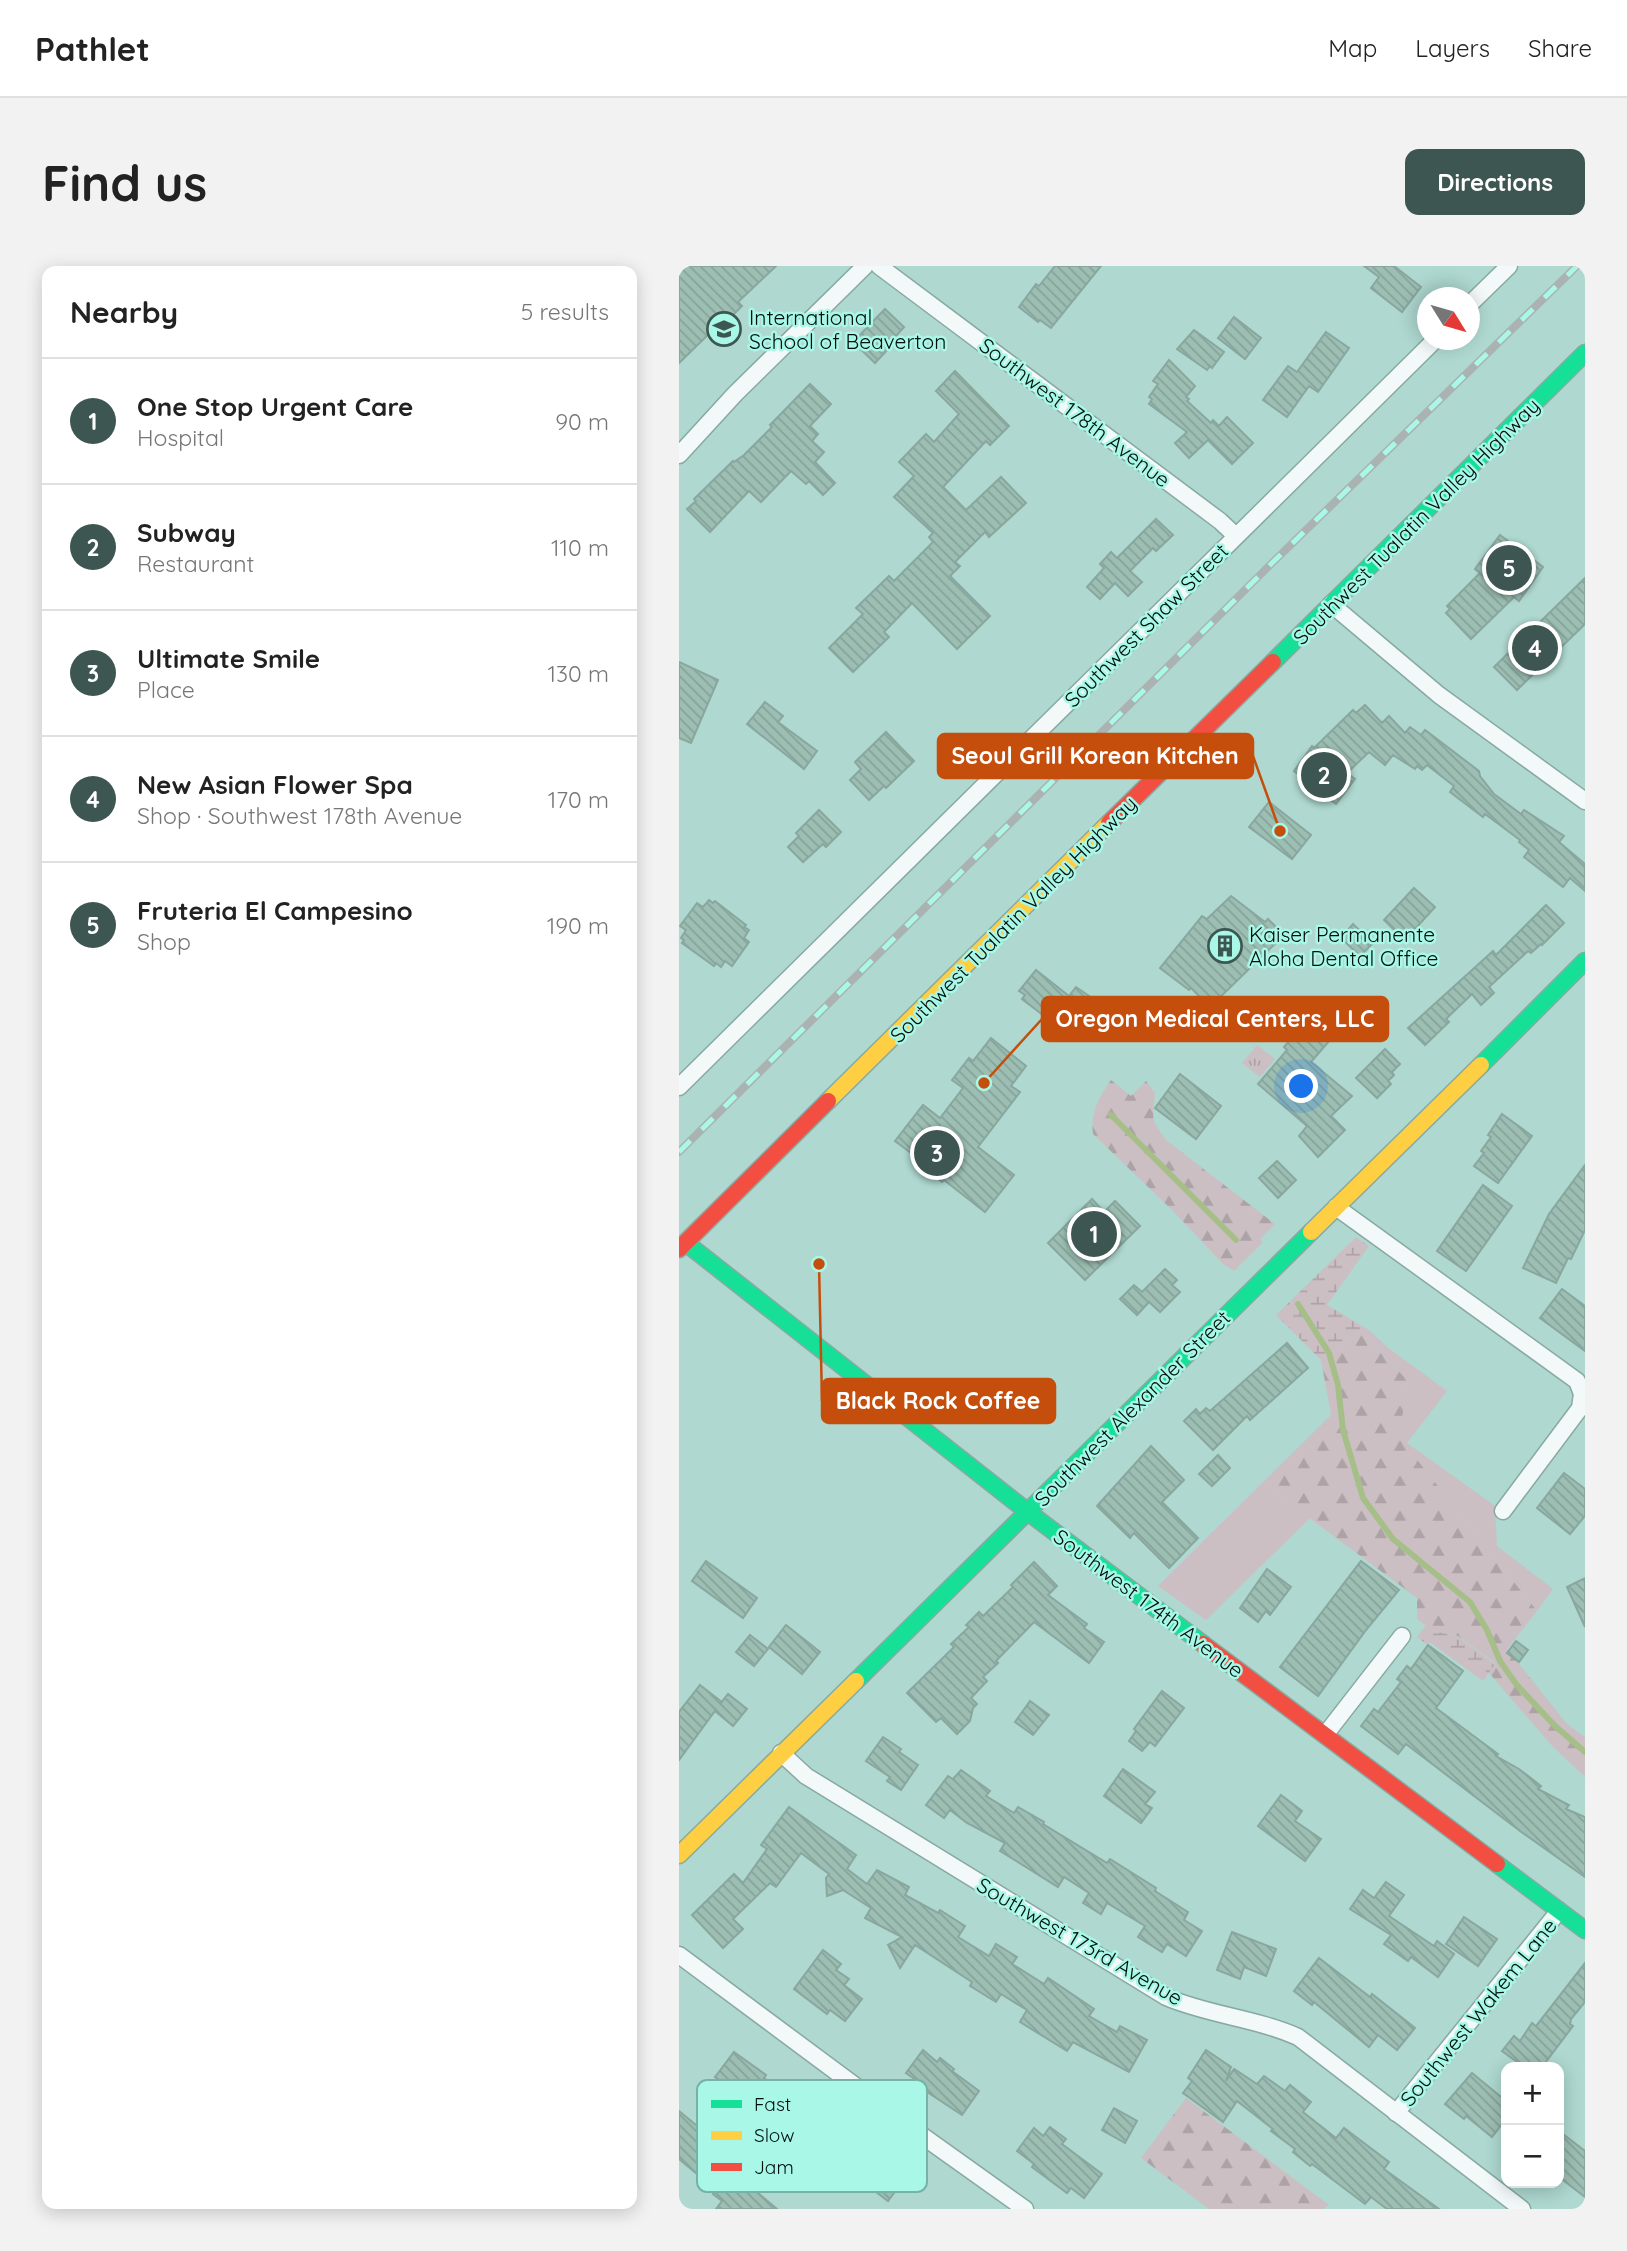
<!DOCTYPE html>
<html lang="en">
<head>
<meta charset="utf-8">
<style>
  :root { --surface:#fff; --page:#f2f2f2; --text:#222; --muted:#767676; --line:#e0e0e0; --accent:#3d5651 }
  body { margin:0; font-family:Quicksand,sans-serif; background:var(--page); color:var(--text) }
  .controls { position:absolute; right:21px; bottom:21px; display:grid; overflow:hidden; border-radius:14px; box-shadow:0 4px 18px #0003 }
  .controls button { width:63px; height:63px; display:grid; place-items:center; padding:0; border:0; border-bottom:2px solid var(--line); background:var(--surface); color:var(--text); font:35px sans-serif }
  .compass { position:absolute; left:738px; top:21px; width:63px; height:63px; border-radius:50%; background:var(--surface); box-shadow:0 4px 18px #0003; rotate:127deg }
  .you { position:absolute; left:623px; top:821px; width:24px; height:24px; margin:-18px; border:5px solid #fff; border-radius:50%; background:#1a73e8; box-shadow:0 0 0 10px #1a73e833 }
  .badge { display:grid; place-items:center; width:46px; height:46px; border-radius:50%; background:var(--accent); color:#fff; font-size:23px; font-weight:700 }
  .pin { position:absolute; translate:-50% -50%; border:4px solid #fff; box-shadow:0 2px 7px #0006 }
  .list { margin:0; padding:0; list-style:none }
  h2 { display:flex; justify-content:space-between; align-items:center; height:91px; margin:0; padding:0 28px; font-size:30px }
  h2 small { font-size:23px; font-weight:400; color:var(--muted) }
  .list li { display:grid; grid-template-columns:46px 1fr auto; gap:21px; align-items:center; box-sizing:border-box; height:126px; padding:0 28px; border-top:2px solid var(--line) }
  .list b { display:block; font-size:26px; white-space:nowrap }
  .list p { margin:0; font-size:23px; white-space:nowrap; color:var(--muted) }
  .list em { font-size:23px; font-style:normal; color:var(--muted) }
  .map { position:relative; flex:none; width:906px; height:1943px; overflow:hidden; border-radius:14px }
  header { display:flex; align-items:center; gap:42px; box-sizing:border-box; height:98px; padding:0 35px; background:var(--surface); border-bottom:2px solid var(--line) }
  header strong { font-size:33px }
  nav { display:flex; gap:38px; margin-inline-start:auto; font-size:24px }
  .intro { display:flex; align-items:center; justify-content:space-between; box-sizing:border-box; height:168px; padding:0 42px }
  h1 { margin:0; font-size:49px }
  .button { padding:18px 32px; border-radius:14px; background:var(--accent); color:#fff; font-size:24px; font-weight:700 }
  main { display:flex; gap:42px; padding:0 42px }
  aside { flex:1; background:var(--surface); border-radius:14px; box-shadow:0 4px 18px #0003 }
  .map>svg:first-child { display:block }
</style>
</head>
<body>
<header>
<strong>Pathlet</strong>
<nav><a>Map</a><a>Layers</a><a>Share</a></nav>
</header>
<div class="intro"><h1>Find us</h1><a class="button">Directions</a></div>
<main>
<aside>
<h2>Nearby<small>5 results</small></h2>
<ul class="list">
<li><span class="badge">1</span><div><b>One Stop Urgent Care</b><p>Hospital</p></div><em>90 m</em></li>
<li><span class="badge">2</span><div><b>Subway</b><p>Restaurant</p></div><em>110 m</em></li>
<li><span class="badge">3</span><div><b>Ultimate Smile</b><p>Place</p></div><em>130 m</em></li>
<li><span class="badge">4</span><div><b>New Asian Flower Spa</b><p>Shop · Southwest 178th Avenue</p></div><em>170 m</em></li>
<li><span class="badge">5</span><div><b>Fruteria El Campesino</b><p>Shop</p></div><em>190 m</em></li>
</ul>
</aside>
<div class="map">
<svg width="906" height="1943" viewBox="0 0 906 1943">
  <defs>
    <pattern id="forest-firs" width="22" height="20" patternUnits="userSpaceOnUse" patternTransform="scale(1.75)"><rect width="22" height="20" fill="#ccbfc4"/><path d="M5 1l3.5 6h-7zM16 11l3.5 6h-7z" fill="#ada3a7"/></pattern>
    <pattern id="wetland-marsh" width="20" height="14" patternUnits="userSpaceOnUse" patternTransform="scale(1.75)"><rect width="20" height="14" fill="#ccbfc4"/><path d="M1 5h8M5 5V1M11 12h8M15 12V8" fill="none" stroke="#ada3a7"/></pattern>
    <pattern id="park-tufts" width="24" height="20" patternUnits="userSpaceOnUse" patternTransform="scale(1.75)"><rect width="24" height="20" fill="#ccbfc4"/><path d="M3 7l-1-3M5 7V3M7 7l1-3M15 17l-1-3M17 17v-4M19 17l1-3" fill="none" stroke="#ada3a7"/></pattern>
    <pattern id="building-back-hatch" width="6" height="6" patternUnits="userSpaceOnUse" patternTransform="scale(1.75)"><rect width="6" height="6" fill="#9dbfb3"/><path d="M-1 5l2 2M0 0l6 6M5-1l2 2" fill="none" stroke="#85a399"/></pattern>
  </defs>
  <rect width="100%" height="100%" fill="#aed8d0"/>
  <!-- green -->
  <g fill="#ccbfc4">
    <polygon points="690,1064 708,1081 768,1125 728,1177 816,1240 818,1280 874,1323 858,1345 719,1171 729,1115 682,1066"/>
    <polygon points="583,1217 631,1252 527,1354 479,1320"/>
  </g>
  <!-- forest -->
  <g fill="url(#forest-firs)">
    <path d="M432,814L452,830L467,815L476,827C474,854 470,850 487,874L596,958L581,973L584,976L555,1005L544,998L494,945L414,868C411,847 420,831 432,814Z"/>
    <polygon points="682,1066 729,1115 720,1171 858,1345 828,1383 888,1458 906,1471 906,1511 874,1481 810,1407 816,1397 779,1370 754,1365 738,1353 738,1332 583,1217 652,1149 642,1094"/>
    <polygon points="507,1832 650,1939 643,1943 530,1943 462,1892"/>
  </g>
  <!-- wetland -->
  <g fill="url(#wetland-marsh)">
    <polygon points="677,971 690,980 648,1039 690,1064 682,1066 642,1094 597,1049"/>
    <polygon points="747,1359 754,1365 778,1370 816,1398 804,1415 752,1377 747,1378 738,1371"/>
  </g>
  <!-- park -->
  <polygon fill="url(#park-tufts)" points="578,779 596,793 581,811 563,797"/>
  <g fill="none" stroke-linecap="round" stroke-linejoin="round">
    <!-- stream -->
    <g stroke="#a6bf89" stroke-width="6">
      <polyline points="432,849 557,974"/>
      <polyline points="619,1038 650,1087 659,1119 664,1164 684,1232 714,1273 791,1336 808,1364 821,1395 837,1418 875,1459 906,1486"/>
    </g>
  </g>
  <!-- building -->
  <g fill="url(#building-back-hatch)" stroke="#89a79e" stroke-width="2">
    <polygon points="0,0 97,0 59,36 63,40 39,64 37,61 0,97"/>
    <polygon points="376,0 422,0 372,62 361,54 359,56 340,41 357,18 360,20"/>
    <polygon points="685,0 715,0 742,21 723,46 692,22 700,11"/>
    <polygon points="206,43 225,61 209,79 211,81 196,97 174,76"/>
    <polygon points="555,51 582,72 566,93 539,72"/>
    <polygon points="515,64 545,86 533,102 531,100 528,104 498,83"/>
    <polygon points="647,66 670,82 639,126 630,120 608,151 584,134 609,100 618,106"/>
    <polygon points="490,94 516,120 507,131 510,133 508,135 532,157 534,154 540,160 548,151 574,177 553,198 529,174 510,192 496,177 508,166 470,138 473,133 470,131 479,118 474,115"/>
    <polygon points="276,105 330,160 311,179 307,175 264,221 287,244 322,211 347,237 310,271 306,266 276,296 281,300 271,310 311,350 278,383 233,337 205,366 210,371 174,406 150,382 184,348 177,342 210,310 215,315 254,276 250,271 254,267 215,231 235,210 220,196 247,168 255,176 280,148 257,125"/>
    <polygon points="131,118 152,138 131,160 139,168 133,175 145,186 136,196 156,217 144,229 130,215 127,218 112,205 82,236 70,225 31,266 8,243 17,235 15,233 54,195 55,196 65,189 93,161 91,159"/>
    <polygon points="477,253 494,269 477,285 474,282 451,305 463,316 449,330 436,317 421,333 408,321 425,302 421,298 432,286 438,292"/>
    <polygon points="821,269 864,301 840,335 835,331 792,373 767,347 771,343 768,340 801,307 796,303"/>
    <polygon points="906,312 906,358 838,424 815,401"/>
    <polygon points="0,396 39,414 12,477 0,472"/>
    <polygon points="86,436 104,450 99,456 138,485 125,503 68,458"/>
    <polygon points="686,439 703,457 710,450 726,467 731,461 742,469 746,464 800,505 801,510 815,528 842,548 845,544 885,570 880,576 906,598 906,625 891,612 884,621 845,591 850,584 840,576 841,574 806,548 804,551 771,526 775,520 748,499 743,504 738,500 736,503 714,489 706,499 690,486 668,507 676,513 657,538 615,505 633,480 635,482 674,444 677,447"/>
    <polygon points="207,466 235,495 207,522 205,520 190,534 171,514 182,503 176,496"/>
    <polygon points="590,536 632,569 613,593 570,561"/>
    <polygon points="140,544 162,566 147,581 144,578 124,596 109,581 120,570 117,567"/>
    <polygon points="735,622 756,641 726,674 705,654"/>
    <polygon points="552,630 586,656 589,653 605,669 531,741 512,722 510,724 481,702 523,650 528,653"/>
    <polygon points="30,634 34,637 36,635 67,659 65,661 70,664 65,672 70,676 53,700 46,695 42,701 37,697 35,700 3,677 5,674 2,672 7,664 1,660 18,637 24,641"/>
    <polygon points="867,639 885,657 863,679 862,678 852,687 849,685 810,721 815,727 802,739 793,728 767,753 770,756 746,779 729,762 814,685 817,689"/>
    <polygon points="674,658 694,677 681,690 662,672"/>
    <polygon points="357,704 390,730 397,721 413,732 406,741 409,744 390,769 343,733 346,729 340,725"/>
    <polygon points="628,754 651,774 632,796 673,830 652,850 666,864 639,891 620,870 628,860 579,818 608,784 605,781"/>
    <polygon points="312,772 347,800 332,820 341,826 299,881 335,909 306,946 265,914 263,916 241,899 244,896 216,875 244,839 261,852 284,822 273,814 290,792 294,795"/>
    <polygon points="706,783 721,798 713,806 715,809 709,815 712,818 698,832 677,812"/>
    <polygon points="501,808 542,840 517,873 476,842"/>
    <polygon points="823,848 853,870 819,917 795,900 805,887 802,885 812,871 809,869"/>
    <polygon points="598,895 617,914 599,932 580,912"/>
    <polygon points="906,899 906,964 892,993 889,992 877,1017 844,1002 870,948"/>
    <polygon points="804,919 833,940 787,1005 758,985"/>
    <polygon points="413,933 425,946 436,935 461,960 406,1014 369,977"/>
    <polygon points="486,1003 498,1014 493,1019 501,1026 481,1046 470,1036 458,1049 441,1033 455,1019 463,1026"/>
    <polygon points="883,1023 906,1040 906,1085 861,1052"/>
    <polygon points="608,1077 629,1102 571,1154 568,1150 534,1184 505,1155 517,1143 521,1148 527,1142 531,1145"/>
    <polygon points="472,1180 505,1214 483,1236 519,1272 490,1302 455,1267 451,1272 418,1240"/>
    <polygon points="539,1189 551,1202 533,1220 520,1208"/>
    <polygon points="885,1207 906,1223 906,1250 891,1268 858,1242"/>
    <polygon points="27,1295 78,1332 64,1352 13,1315"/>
    <polygon points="682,1295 720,1324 687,1364 639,1430 601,1401"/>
    <polygon points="355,1296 378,1320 369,1329 408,1358 405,1362 425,1376 410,1397 355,1356 317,1395 319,1397 304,1411 308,1415 292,1432 298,1438 294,1442 291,1455 278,1468 262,1452 257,1456 228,1427 275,1381 272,1378 290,1361 287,1359 300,1346 304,1350 334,1321 332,1319"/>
    <polygon points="588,1303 612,1321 591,1349 587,1345 579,1356 561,1342"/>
    <polygon points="906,1312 906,1361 888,1321"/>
    <polygon points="107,1359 141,1386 123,1408 90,1381"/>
    <polygon points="71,1369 89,1383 75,1400 57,1386"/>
    <polygon points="837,1375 849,1384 840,1396 828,1387"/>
    <polygon points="749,1379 784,1405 757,1442 819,1488 817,1490 840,1503 862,1520 859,1523 890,1539 887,1543 906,1551 906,1611 841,1565 727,1478 719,1488 682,1460 695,1443 699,1446 722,1416 718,1413 728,1400 732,1403"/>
    <polygon points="21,1419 43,1436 41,1438 49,1428 68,1443 54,1460 36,1445 0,1494 0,1446"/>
    <polygon points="483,1425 505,1442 476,1480 471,1476 463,1485 450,1475 457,1465 455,1463"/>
    <polygon points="351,1435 370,1449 354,1469 336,1456"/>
    <polygon points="204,1471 222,1483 220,1486 239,1499 222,1524 208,1515 211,1511 187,1495"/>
    <polygon points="444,1503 476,1526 466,1538 473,1542 462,1557 425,1530"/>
    <polygon points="282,1504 311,1525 307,1530 335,1547 339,1541 365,1556 364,1558 428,1597 431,1593 477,1622 476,1625 509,1646 505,1654 523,1665 507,1690 488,1678 483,1686 459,1671 466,1660 428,1637 422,1648 404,1637 410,1627 385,1611 379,1621 321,1585 326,1577 288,1557 271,1544 265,1552 247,1539 269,1510 274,1513"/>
    <polygon points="602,1529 623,1545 616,1555 642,1573 626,1595 579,1560"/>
    <polygon points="110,1541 177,1589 168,1603 188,1618 198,1604 230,1621 226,1629 259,1647 261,1644 286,1660 279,1671 310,1690 317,1678 338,1691 333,1698 365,1718 369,1712 415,1743 410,1750 438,1766 441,1760 468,1774 450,1806 394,1776 388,1785 341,1756 348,1744 322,1728 317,1736 291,1720 293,1716 236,1679 221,1702 209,1679 223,1671 186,1652 192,1642 164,1624 148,1630 147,1612 150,1608 122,1587 97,1621 91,1617 54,1653 64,1663 44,1682 13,1649 55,1608 64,1617 88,1583 82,1579"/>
    <polygon points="707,1616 725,1629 710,1650 755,1680 758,1675 775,1688 759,1711 732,1691 729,1695 705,1678 712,1669 671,1643 684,1624 695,1632"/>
    <polygon points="785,1651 818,1673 799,1700 767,1678"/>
    <polygon points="553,1666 597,1683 587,1710 565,1701 561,1713 538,1704"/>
    <polygon points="144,1684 162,1698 157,1704 170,1713 165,1719 183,1733 166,1755 151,1744 148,1748 115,1723"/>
    <polygon points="640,1692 691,1731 693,1728 736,1762 718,1784 699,1769 690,1781 635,1736 633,1739 615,1725"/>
    <polygon points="906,1697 906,1736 892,1753 891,1758 894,1760 863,1801 845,1801 823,1785 835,1770 841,1775 853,1757 857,1760"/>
    <polygon points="244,1784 258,1796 261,1792 275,1803 273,1805 300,1825 283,1849 242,1822 244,1819 227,1807"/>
    <polygon points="527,1784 552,1801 547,1815 555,1803 578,1818 585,1810 606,1825 611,1819 632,1836 624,1846 657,1872 665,1862 710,1896 705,1903 760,1943 708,1943 692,1931 686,1938 633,1898 631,1900 614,1886 616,1883 592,1865 594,1863 558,1835 544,1856 504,1827 513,1815 509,1812"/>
    <polygon points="55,1786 87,1809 85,1812 100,1824 83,1847 67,1835 60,1843 46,1832 53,1823 36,1811"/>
    <polygon points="793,1807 827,1835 827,1853 813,1871 787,1850 785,1853 766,1838"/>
    <polygon points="435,1842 458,1855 446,1877 423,1864"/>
    <polygon points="0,1845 61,1895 66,1889 80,1901 67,1917 98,1943 37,1943 43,1935 34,1928 37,1924 0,1893"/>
    <polygon points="371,1861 387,1873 383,1878 423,1908 405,1932 392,1922 388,1927 353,1901 355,1898 338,1885 355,1862 364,1870"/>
    <polygon points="880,1865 906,1885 906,1931 880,1911"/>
    <polygon points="171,1871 208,1895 207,1897 226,1912 209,1935 154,1893"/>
  </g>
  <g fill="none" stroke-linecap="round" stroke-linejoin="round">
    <!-- street casing -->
    <g stroke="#87a9a2" stroke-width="19">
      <g id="street">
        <polyline points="200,0 541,255 557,270"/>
        <polyline points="790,39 830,0"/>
        <polyline points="0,189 56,128 186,0"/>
        <polyline points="652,338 760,429 906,535"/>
        <polyline points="0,821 756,74"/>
        <polyline points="657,941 898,1115 903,1128 901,1142 824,1245"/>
        <polyline points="646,1469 723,1370"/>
        <path d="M102,1487L127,1510L487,1731C529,1749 576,1752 619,1771L843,1943"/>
        <polyline points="0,1689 245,1871 346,1943"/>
        <polyline points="717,1847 880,1645"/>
      </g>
    </g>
    <!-- fast casing -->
    <g stroke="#87a9a2" stroke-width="19">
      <g id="fast">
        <polyline points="594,396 906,87"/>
        <polyline points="802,799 906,695"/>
        <polyline points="7,977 349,1246 524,1378"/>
        <polyline points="177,1415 632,966"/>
        <polyline points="818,1598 906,1664"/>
      </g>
    </g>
    <!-- slow casing -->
    <g stroke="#87a9a2" stroke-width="19">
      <g id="slow">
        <polyline points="149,835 430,557"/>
        <polyline points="632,966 802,799"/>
        <polyline points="0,1589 177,1415"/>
      </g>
    </g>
    <!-- jam casing -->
    <g stroke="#87a9a2" stroke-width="19">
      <g id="jam">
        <polyline points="430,557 594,396"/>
        <polyline points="0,983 149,835"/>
        <polyline points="524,1378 818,1598"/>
      </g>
    </g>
    <!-- street -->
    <use href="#street" stroke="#f3f9f8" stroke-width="16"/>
    <!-- fast -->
    <use href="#fast" stroke="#16e098" stroke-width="16"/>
    <!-- slow -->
    <use href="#slow" stroke="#ffcf43" stroke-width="16"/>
    <!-- jam -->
    <use href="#jam" stroke="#f24e42" stroke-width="16"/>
    <!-- rail casing -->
    <g stroke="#abb3b2" stroke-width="8">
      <polyline id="rail" points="0,886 589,301 898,0"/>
    </g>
    <!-- rail -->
    <use href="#rail" stroke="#a9f7e7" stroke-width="5" stroke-dasharray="16" stroke-linecap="butt"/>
  </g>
  <!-- icons -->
  <defs>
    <g id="school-ring" transform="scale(1.75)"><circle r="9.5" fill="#a9f7e7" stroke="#3d5651" stroke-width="1.5"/><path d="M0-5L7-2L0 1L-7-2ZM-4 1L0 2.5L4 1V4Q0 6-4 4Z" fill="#3d5651"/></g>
    <g id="building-ring" transform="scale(1.75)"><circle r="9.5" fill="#a9f7e7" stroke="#3d5651" stroke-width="1.5"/><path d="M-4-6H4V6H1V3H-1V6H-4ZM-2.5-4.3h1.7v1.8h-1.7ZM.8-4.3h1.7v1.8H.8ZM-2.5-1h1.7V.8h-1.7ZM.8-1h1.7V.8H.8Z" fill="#3d5651"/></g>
  </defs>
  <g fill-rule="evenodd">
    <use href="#school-ring" x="45" y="63"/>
    <use href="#building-ring" x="546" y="680"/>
  </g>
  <g text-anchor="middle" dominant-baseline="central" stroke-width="5" stroke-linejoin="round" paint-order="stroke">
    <!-- poi labels -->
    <g font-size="21" fill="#00100d" stroke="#a9f7e7" text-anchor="start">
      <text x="70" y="51">International<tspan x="70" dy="24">School of Beaverton</tspan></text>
      <text x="570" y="668">Kaiser Permanente<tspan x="570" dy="24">Aloha Dental Office</tspan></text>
    </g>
    <!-- street labels -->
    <g font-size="21" fill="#00100d" stroke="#a9f7e7">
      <text transform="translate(396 146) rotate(37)">Southwest 178th Avenue</text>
      <text transform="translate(737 255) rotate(-45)">Southwest Tualatin Valley Highway</text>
      <text transform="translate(467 359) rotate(-45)">Southwest Shaw Street</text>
      <text transform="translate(334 653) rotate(-45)">Southwest Tualatin Valley Highway</text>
      <text transform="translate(453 1142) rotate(-45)">Southwest Alexander Street</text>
      <text transform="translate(470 1337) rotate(37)">Southwest 174th Avenue</text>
      <text transform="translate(401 1675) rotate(30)">Southwest 173rd Avenue</text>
      <text transform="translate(799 1746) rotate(-51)">Southwest Wakem Lane</text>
    </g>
  </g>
  <!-- legend -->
  <rect x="18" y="1814" width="230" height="112" rx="10" fill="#a9f7e7" stroke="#76b2a6" stroke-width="2"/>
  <rect x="32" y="1834" width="31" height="8" fill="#16e098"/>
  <rect x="32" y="1865" width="31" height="9" fill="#ffcf43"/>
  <rect x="32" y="1897" width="31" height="8" fill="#f24e42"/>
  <g font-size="19" fill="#00100d">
    <text x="75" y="1845">Fast</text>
    <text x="75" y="1876">Slow</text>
    <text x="75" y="1908">Jam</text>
  </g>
  <!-- callouts -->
  <path fill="none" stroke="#c54e0c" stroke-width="2.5" d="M601 565L574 490M305 817L363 753M140 998L143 1135"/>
  <g fill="#c54e0c" stroke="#a9f7e7" stroke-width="2.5">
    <circle cx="601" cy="565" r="7"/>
    <circle cx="305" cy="817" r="7"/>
    <circle cx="140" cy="998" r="7"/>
  </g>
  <g fill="#c54e0c" stroke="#c54e0c" stroke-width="2.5">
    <rect x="259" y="468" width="315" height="44" rx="7"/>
    <rect x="363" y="731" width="346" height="44" rx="7"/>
    <rect x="143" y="1113" width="233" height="44" rx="7"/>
  </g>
  <g font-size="23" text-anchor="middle" font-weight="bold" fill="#fff">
    <text x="416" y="498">Seoul Grill Korean Kitchen</text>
    <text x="536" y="761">Oregon Medical Centers, LLC</text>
    <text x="259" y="1143">Black Rock Coffee</text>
  </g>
</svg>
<div class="controls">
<button>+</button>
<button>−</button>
</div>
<svg class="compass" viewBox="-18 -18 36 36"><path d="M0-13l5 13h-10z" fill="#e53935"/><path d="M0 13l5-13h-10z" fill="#767676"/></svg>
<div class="you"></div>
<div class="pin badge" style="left:415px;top:968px">1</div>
<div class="pin badge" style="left:645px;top:509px">2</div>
<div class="pin badge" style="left:258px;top:887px">3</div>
<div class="pin badge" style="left:856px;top:382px">4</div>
<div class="pin badge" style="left:830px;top:302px">5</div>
</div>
</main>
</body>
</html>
